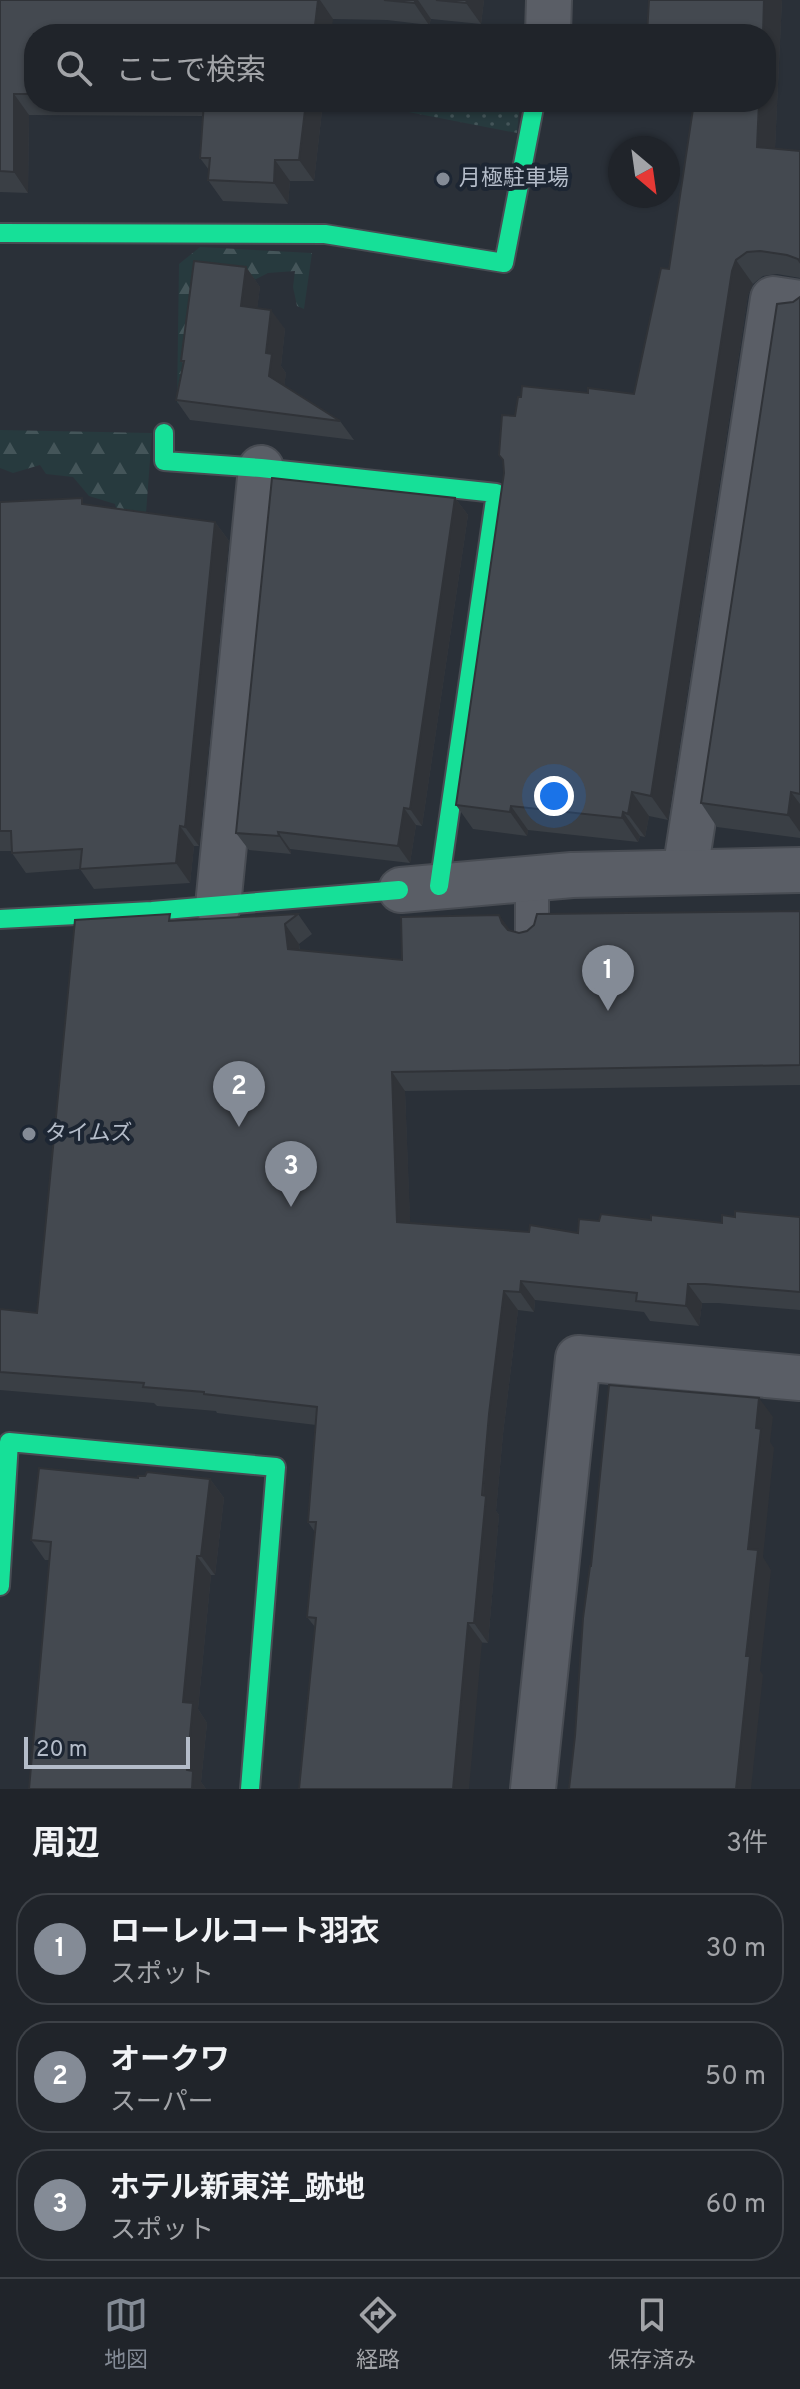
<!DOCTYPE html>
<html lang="ja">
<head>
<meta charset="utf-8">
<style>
  :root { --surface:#20242a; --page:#282c32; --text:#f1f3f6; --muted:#a2a4a8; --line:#3d4147; --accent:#848b96 }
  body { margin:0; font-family:Overpass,"Noto Sans JP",sans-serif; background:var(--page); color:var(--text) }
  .compass { position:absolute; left:608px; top:136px; width:72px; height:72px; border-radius:50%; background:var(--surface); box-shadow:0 2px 6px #0004; rotate:151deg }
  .scale { position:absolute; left:24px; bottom:20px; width:166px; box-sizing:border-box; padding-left:8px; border:4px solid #b4bcc9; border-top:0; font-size:22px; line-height:28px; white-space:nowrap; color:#b4bcc9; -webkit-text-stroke:6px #1d2633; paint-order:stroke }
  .you { position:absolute; left:554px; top:796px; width:28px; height:28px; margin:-20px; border:6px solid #fff; border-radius:50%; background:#1a73e8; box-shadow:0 0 0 12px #1a73e833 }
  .badge { display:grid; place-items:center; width:52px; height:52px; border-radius:50%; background:var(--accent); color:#fff; font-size:26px; font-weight:700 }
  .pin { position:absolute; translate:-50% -66px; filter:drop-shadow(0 2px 4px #0008) }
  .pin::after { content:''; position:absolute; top:42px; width:28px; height:24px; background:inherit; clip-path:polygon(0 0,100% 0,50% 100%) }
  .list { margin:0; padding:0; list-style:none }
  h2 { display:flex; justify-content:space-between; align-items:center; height:104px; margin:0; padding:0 32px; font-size:34px }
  h2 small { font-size:26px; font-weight:400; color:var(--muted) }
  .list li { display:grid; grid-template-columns:52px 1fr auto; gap:24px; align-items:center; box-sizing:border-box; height:112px; margin:0 16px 16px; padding:0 16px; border:2px solid var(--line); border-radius:32px }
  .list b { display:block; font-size:30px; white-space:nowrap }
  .list p { margin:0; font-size:26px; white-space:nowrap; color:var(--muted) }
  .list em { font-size:26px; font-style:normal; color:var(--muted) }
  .icon { flex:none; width:44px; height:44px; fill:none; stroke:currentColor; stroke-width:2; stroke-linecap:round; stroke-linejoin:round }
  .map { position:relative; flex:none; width:800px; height:1789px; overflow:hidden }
  .search { position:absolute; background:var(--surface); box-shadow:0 2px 6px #0004; left:24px; right:24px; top:24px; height:88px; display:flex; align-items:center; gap:20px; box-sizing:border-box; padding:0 28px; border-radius:32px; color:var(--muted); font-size:30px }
  .sheet { height:488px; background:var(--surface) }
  nav { display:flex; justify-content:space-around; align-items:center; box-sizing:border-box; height:112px; border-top:2px solid var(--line); background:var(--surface); font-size:22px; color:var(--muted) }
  nav a { display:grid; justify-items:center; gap:4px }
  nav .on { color:var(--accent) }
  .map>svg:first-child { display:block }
</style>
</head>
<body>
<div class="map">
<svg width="800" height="1789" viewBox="0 0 800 1789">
  <defs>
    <pattern id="forest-firs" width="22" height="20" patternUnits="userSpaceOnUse" patternTransform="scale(2)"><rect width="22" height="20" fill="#273a3e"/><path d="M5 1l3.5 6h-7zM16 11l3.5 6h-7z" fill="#445559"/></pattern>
    <pattern id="park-dots" width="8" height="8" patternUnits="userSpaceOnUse" patternTransform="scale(2)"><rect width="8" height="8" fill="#273a3e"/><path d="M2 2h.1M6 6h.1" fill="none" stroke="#445559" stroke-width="1.8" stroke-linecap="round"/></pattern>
  </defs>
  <rect width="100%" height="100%" fill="#2a3038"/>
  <!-- forest -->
  <g fill="url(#forest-firs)">
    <polygon points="200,247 312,253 304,309 297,306 293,287 295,271 268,273 254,280 184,379 192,407 177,403 179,264"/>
    <polygon points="0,430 152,433 140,594 115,504 89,496 73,477 46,474 40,465 13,473 0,468"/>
  </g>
  <!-- park -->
  <polygon fill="url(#park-dots)" points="357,102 520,102 517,133"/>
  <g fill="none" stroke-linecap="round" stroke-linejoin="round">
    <!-- lane casing -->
    <g stroke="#484c53" stroke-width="36">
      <polyline id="lane" points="532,877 532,934"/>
    </g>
    <!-- street casing -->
    <g stroke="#484c53" stroke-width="48">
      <g id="street">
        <polyline points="548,34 549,0"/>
        <polyline points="685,872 773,299 800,303"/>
        <polyline points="401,890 572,875 800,870"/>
        <polyline points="218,906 261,468"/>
        <polyline points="533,1789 578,1358 800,1378"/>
      </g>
    </g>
    <!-- fast casing -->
    <g stroke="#484c53" stroke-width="22">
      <g id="fast">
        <polyline points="0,233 325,234 504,263 535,102"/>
        <polyline points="164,433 164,461 261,468 496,493 439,886"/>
        <polyline points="0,919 152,911 399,890"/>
        <polyline points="0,1586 9,1442 276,1467 250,1789"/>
      </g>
    </g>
    <!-- lane -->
    <use href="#lane" stroke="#5a5e66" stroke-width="32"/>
    <!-- street -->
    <use href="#street" stroke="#5a5e66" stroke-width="44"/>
    <!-- fast -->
    <use href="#fast" stroke="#16e098" stroke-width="18"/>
  </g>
  <!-- wall -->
  <g fill="#3a3f45">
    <polygon points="0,0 484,0 481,24 431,19 429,25 387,20 333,19 34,34 34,102 323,102 314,181 290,181 288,204 223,201 208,180 209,170 200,158 203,116 29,115 28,193 0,192"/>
    <polygon points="649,0 782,0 775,148 800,151 800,278 777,274 763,276 753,284 748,295 668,820 649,816 645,837 640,836 638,842 528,830 527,836 473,829 456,805 515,416 588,393 634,394 669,269 693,112 659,110 654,102 766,102"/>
    <polygon points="246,267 260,287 257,308 285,329 281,366 286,373 284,386 340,421 354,440 190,420 176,400 183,364 181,361"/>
    <polygon points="800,297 800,838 717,827 701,803 793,302"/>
    <polygon points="455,498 468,515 422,826 416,825 410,863 290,849 291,854 249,850 236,833"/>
    <polygon points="0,502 86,505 215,522 229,541 199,846 194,846 190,883 94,889 80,869 26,873 12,853 12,851 0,851"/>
    <polygon points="800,911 800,1085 405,1091 410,1223 529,1232 578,1233 599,1221 651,1220 722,1223 735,1217 800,1217 800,1310 718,1303 702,1303 699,1326 650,1321 644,1312 535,1300 534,1312 518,1310 503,1434 496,1511 499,1515 488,1643 315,1627 307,1617 315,1532 308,1522 316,1425 217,1413 216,1411 157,1406 154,1403 0,1390 0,1309 37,1313 175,920 298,914 312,934 299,944 300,950 402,960 511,931 519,933"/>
    <polygon points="138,1478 210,1479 224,1498 215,1575 211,1575 198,1709 207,1723 201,1782 206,1789 29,1789 50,1560 45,1560 31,1540"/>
  </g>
  <!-- shaded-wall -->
  <g fill="#303338">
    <polygon points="318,0 320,0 333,19 331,34 314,34"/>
    <polygon points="416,0 418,0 431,19 429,25 414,3"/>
    <polygon points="467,0 484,0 481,24 466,3"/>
    <polygon points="764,0 782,0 774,170 757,147 759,102 766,102 766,34 763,34"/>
    <polygon points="14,94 29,115 28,193 14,172"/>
    <polygon points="306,102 323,102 314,181 299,160"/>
    <polygon points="275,160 290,181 288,204 274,183"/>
    <polygon points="736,260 753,284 748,295 668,820 651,796 732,271"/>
    <polygon points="246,267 260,287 255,325 241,306"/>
    <polygon points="271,310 285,329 281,366 286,373 283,396 269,376 266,353"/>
    <polygon points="455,498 468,515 422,826 410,809"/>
    <polygon points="215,522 229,541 199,846 185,827"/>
    <polygon points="632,792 649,816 645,837 628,814"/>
    <polygon points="791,792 800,804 800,832 788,815"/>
    <polygon points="511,806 528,830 527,836 510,812"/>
    <polygon points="404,808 416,825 410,863 398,846"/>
    <polygon points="623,812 640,836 638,842 622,818"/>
    <polygon points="180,826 194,846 190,883 176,863"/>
    <polygon points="278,832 290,849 291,854 279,836"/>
    <polygon points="499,915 513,934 502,923"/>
    <polygon points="285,924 299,944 301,969 288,949"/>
    <polygon points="392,1072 405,1091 411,1242 397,1222"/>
    <polygon points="521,1281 535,1300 534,1312 520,1292"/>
    <polygon points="688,1284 702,1303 699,1326 686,1306"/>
    <polygon points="504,1291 518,1310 503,1434 496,1511 499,1515 488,1643 474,1623 489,1414"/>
    <polygon points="759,1398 773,1417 770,1442 774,1448 763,1557 771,1570 760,1671 763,1675 751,1789 736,1789 746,1656 748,1549 756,1428"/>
    <polygon points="210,1479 224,1498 215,1575 201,1556"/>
    <polygon points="197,1556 211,1575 198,1709 207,1723 201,1782 206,1789 192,1789 187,1770 183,1702"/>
    <polygon points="468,1623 482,1642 469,1789 453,1789"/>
  </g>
  <!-- building -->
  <g fill="#444950" stroke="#303338" stroke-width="2">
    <polygon points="0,0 318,0 314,34 34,34 34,94 14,94 14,172 0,171"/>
    <polygon points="384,0 416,0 414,3"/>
    <polygon points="436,0 467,0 466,3"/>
    <polygon points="649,0 764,0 763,34 647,34"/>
    <polygon points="204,102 306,102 299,160 275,160 274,183 208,180 210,158 200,158"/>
    <polygon points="694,102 759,102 757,147 800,151 800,262 798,259 787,255 760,251 747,252 736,260 732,271 651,796 632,792 628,814 623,812 622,818 511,806 510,812 456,805 504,473 503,460 499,455 502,415 515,416 518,397 521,397 522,386 588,393 588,388 634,394 661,268 669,269"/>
    <polygon points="194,261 246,267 241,306 271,310 266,353 272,354 269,376 340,421 176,400 184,361 181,361"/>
    <polygon points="800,297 800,794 791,792 788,815 701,803 777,304 793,302"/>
    <polygon points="272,478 455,498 410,809 404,808 398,846 278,832 279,836 236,833"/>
    <polygon points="82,498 82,504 215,522 185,827 180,826 176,863 80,869 82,849 12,853 11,831 0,831 0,502"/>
    <polygon points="800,911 800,1065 392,1072 397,1222 529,1232 530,1225 578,1233 579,1219 599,1221 601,1214 651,1220 651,1215 722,1223 722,1215 735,1217 735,1211 800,1217 800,1292 705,1284 688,1284 686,1306 636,1301 637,1293 521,1281 520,1292 504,1291 489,1414 482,1495 486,1496 474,1623 468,1623 453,1789 299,1789 316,1618 307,1617 316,1522 308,1522 317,1407 204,1394 204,1392 143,1387 144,1383 0,1372 0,1309 37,1313 75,920 170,914 169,921 298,914 285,924 288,949 402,960 401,917 499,915 502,923 508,930 519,933 527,931 534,925 537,914"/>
    <polygon points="609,1385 759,1398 756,1428 761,1429 748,1549 758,1550 746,1656 750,1656 736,1789 569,1789 575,1736 583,1618 590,1566 591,1566"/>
    <polygon points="39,1468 138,1478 138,1476 145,1476 147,1472 210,1479 201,1556 197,1556 183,1702 193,1703 187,1770 193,1771 192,1789 29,1789 51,1542 31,1540"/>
  </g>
  <!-- markers -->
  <g fill="#848b96" stroke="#1d2633" stroke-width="3">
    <circle cx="443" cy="179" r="8"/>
    <circle cx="29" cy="1134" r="8"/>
  </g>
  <g text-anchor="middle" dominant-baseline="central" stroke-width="8" stroke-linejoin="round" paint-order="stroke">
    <!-- poi labels -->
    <g font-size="22" fill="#b4bcc9" stroke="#1d2633" text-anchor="start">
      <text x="459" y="179">月極駐車場</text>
      <text x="45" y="1134">タイムズ</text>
    </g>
  </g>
</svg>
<svg class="compass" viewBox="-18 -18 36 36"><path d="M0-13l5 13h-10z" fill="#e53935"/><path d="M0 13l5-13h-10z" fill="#a2a4a8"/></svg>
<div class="scale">20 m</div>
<div class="you"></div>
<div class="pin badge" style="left:608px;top:1011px">1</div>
<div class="pin badge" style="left:239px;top:1127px">2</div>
<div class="pin badge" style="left:291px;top:1207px">3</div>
<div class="search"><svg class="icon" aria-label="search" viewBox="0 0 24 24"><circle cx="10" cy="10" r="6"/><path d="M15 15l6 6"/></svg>ここで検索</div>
</div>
<section class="sheet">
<h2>周辺<small>3件</small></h2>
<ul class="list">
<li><span class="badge">1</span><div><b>ローレルコート羽衣</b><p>スポット</p></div><em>30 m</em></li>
<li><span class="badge">2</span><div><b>オークワ</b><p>スーパー</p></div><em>50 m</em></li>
<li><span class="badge">3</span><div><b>ホテル新東洋_跡地</b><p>スポット</p></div><em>60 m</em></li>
</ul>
</section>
<nav>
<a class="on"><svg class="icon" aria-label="map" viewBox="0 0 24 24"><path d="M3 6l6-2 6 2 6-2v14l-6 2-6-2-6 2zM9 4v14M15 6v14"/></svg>地図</a>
<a><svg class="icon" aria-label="directions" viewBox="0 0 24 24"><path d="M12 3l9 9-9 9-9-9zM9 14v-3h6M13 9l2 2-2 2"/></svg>経路</a>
<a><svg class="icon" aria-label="saved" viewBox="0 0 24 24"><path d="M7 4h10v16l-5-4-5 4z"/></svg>保存済み</a>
</nav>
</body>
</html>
